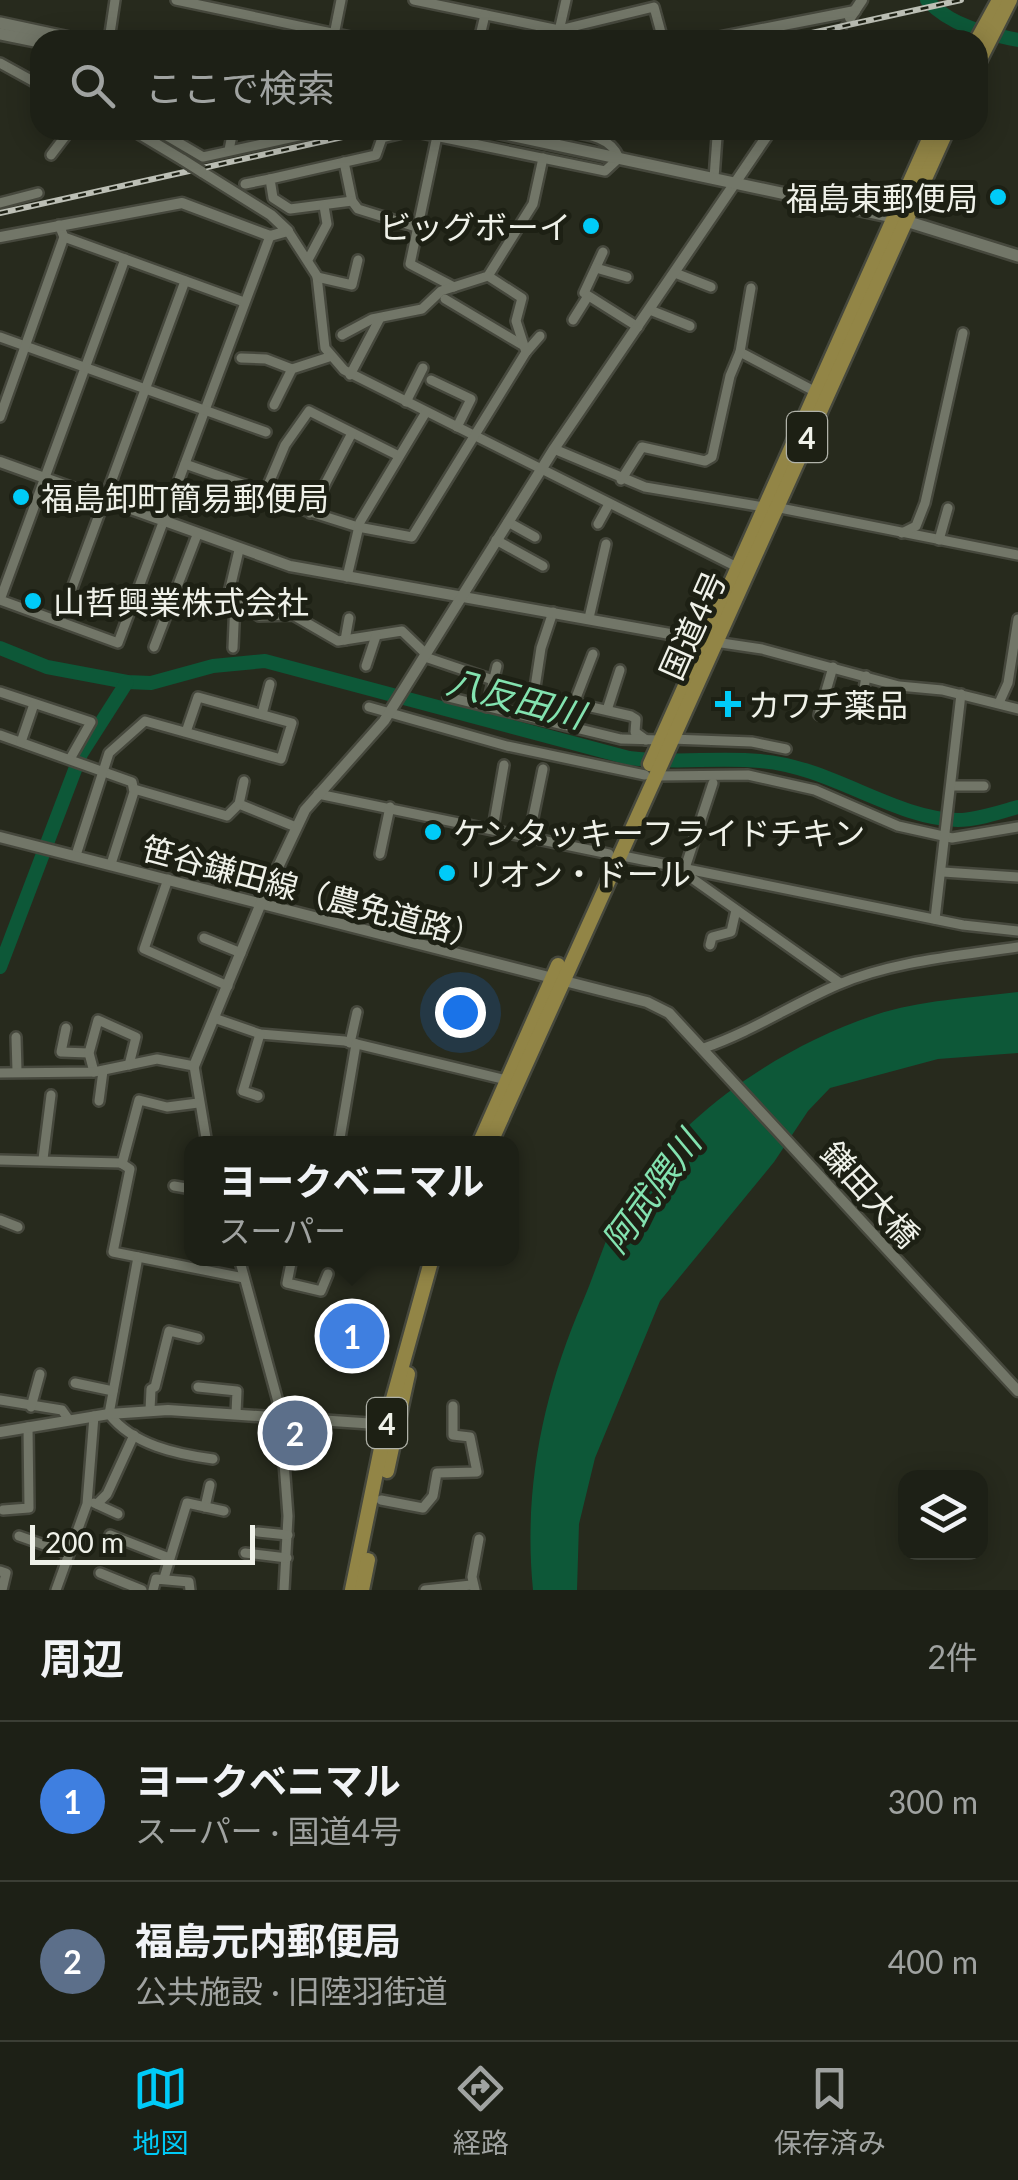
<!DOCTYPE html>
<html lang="ja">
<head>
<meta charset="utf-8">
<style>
  :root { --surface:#1d2016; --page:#2a2d23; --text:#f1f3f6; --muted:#a0a3a1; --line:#3b3e35; --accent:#00cbf8 }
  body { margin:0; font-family:Lato,"Noto Sans JP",sans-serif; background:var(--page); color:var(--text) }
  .controls { position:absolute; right:30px; bottom:30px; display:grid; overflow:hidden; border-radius:20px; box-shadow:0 5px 25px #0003 }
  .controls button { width:90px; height:90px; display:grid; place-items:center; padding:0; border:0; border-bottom:2px solid var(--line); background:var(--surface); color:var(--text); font:50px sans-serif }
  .scale { position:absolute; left:30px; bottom:25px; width:225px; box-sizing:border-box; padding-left:10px; border:5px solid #eff1e9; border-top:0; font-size:28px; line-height:35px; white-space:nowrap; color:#eff1e9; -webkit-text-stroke:8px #1d2014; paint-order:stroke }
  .you { position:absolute; left:460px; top:1012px; width:35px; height:35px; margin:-25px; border:8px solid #fff; border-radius:50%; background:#1a73e8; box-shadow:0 0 0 15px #1a73e833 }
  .badge { display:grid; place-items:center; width:65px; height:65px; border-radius:50%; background:var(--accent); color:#fff; font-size:32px; font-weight:700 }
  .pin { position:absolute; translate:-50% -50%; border:5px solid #fff; box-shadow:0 2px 10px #0006 }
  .popup { position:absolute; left:184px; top:1136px; width:335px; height:130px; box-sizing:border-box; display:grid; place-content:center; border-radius:20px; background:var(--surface); filter:drop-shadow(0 2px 8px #0005); font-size:32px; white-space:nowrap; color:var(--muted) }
  .popup b { font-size:38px; color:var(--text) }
  .popup::after { content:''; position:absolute; left:50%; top:100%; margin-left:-20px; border:20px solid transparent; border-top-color:var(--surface) }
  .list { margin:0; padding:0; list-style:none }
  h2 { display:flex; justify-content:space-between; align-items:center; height:130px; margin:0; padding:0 40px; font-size:42px }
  h2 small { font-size:32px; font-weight:400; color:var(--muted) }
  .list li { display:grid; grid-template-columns:65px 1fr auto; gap:30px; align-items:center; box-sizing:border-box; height:160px; padding:0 40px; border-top:2px solid var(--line) }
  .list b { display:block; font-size:38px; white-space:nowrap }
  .list p { margin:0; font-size:32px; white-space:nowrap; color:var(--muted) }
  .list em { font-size:32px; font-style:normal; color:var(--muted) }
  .icon { flex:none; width:55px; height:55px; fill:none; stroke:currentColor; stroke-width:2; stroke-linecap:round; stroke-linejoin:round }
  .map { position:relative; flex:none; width:1018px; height:1590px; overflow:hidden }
  .search { position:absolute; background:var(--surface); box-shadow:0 5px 25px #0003; left:30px; right:30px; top:30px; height:110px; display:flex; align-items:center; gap:25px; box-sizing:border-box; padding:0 35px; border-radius:30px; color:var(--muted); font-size:38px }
  .sheet { height:450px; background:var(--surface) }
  nav { display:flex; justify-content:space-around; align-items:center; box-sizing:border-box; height:140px; border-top:2px solid var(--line); background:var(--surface); font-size:28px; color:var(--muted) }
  nav a { display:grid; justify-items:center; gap:5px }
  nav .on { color:var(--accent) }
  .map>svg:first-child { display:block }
</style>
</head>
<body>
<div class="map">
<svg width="1018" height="1590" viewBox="0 0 1018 1590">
  <rect width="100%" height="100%" fill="#272a1d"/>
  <!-- water -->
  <path fill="#0d5838" d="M1018,992V1053L938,1059L830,1088L808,1111L774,1162L660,1301L595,1458L579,1524L577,1590H533C523,1490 543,1393 583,1301C598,1266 610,1221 632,1190C689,1109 782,1046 875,1015C920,1000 971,998 1018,992Z"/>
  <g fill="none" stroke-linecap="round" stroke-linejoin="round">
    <!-- river -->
    <g stroke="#0d5838" stroke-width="14">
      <path d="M927,0C951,26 984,33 1018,40"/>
      <path d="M0,648L47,667L127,682L151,683L213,666L265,661L629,758C673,764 716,757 760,761C830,766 894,819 958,820C978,820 999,812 1018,807"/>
      <polyline points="0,967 81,754 127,682"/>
    </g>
    <!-- tertiary-tunnel -->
    <polyline stroke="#45483c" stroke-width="10" stroke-dasharray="10 5" stroke-linecap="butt" points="834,40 850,18"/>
    <!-- minor casing -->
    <g stroke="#46483d" stroke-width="14">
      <g id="minor">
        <polyline points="176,0 365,40"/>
        <polyline points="414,0 559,30 654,7 663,40"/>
        <polyline points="109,40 115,0"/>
        <polyline points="333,40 341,0"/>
        <polyline points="479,40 485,15"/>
        <polyline points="557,40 566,0"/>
        <polyline points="0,63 40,85"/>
        <polyline points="157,130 203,157 326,130"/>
        <polyline points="437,136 410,264 454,287"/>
        <polyline points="229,150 233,130"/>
        <polyline points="51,155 70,130"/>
        <polyline points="344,162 352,201 358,209 416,227"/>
        <polyline points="714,178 717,137"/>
        <polyline points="245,184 270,179"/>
        <path d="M352,201L290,209L273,198L270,179L376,155L382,138L411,131L605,171L619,158C610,134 581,134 558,130"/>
        <polyline points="0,203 38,193"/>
        <polyline points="59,225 64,237 244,302"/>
        <polyline points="288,231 317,276 325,348 344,370 737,567"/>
        <polyline points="603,252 584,293 638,327"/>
        <polyline points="309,258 327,224 324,206"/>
        <polyline points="125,259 0,600 118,643 270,236"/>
        <polyline points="596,268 627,277"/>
        <polyline points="675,273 711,287"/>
        <polyline points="317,277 352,285 358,260"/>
        <polyline points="751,288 740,352 816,392"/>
        <polyline points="445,299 524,346"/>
        <polyline points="650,310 690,326"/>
        <polyline points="573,320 588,296"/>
        <polyline points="342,335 372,319 422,309 441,291 488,276 533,204 543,158"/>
        <polyline points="0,337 266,432"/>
        <polyline points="526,352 540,336"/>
        <polyline points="241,358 266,359 292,369"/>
        <polyline points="350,375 380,318"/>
        <polyline points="431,380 471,399 457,427"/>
        <polyline points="406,402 423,368"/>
        <polyline points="274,405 292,369 329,357"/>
        <polyline points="0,417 64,237"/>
        <polyline points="554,449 645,487 764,507"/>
        <polyline points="399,456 309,411 285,445 263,497 358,527 412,537 526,352 516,321 522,298 488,276"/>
        <polyline points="185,464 248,486"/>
        <polyline points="621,480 642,447 705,461 712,457 730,376 740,352"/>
        <polyline points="775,507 1018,555"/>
        <polyline points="310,513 352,433"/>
        <polyline points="508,522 535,537"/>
        <polyline points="598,524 609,504"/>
        <polyline points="902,533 916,526 925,503 963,333"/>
        <polyline points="496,540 543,566"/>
        <polyline points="939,540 948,508"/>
        <polyline points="347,577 360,522 426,412"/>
        <polyline points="217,600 237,601 259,616 293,615 338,641 402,631 426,654"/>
        <polyline points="227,601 239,550"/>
        <polyline points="553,612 541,648 534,694 631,716 636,719 635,732 646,740"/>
        <polyline points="589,618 606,544"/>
        <polyline points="60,621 185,281"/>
        <polyline points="345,640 349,618"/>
        <polyline points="715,642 762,649 899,686 942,690 1018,709"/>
        <polyline points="154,647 197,535"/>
        <polyline points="233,648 235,601"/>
        <polyline points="425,657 493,680"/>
        <polyline points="366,666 376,636"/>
        <polyline points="0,692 91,722 70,759"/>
        <polyline points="448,697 621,739 660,740"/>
        <polyline points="862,702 866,676"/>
        <polyline points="574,703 593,654"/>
        <polyline points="999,703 1008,683 1018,619"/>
        <polyline points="369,707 507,746 645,775"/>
        <polyline points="487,707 497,666"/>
        <polyline points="607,710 620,670"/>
        <polyline points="262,714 270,684"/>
        <polyline points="819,715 833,667"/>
        <polyline points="0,735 132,782 134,792 111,864"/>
        <polyline points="671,739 752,742 786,749"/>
        <polyline points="21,742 34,704"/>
        <polyline points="655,776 748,775 815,790 898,826 952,838 1018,827"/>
        <polyline points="952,786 984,786"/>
        <polyline points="134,789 227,816 239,804 296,827"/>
        <polyline points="318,794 609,854"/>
        <polyline points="239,804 244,781"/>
        <polyline points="493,828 504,765"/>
        <polyline points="529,837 543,769"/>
        <polyline points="380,854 390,807"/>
        <polyline points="76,855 109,753 145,721 281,759 292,723 198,697 186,732"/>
        <polyline points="618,855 963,925 1018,931"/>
        <polyline points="676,867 840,983"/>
        <polyline points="685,868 713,783"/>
        <polyline points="943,872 1018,877"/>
        <polyline points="168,879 144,949 228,986"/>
        <polyline points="935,919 961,694"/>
        <polyline points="204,938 241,953"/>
        <polyline points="710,945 712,937 731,932 736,910"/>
        <polyline points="214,1018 260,1034 345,1041 507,1080"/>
        <polyline points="66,1028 61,1052 89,1053"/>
        <polyline points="16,1037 17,1071"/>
        <polyline points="350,1043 357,1012"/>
        <path d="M704,1048C751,1032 791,1005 837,985C893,961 958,956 1018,947"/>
        <polyline points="94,1072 89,1053 98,1020 136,1037 129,1065"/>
        <polyline points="0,1073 94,1072 157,1059 194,1066 207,1144"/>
        <polyline points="258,1096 243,1091 260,1034"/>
        <polyline points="99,1101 103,1071"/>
        <polyline points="339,1144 356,1044"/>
        <polyline points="43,1159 51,1095"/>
        <path d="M0,1160L121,1163L130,1169L113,1252L138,1257L109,1414C133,1445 176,1454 213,1459"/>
        <polyline points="122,1164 139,1100 167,1107 198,1103"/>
        <polyline points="174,1186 192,1189"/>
        <polyline points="0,1220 18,1227"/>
        <polyline points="138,1257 244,1278"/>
        <polyline points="239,1258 280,1409 288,1516 284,1590"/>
        <polyline points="292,1258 287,1283 321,1291 328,1274"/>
        <polyline points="75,1383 113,1391"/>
        <polyline points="198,1387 237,1391 236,1413"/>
        <polyline points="0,1400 62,1410 69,1420"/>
        <polyline points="31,1407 40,1374"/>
        <polyline points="150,1410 151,1389 155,1387 169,1331 198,1338"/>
        <polyline points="381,1500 423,1508 433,1496 437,1473 477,1472 470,1437 453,1435 453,1406"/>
        <polyline points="94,1503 118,1514"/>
        <polyline points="97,1504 107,1494 134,1435"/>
        <polyline points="205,1507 210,1485"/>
        <polyline points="3,1510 29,1508 28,1427"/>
        <polyline points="258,1532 288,1535"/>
        <polyline points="110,1535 169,1558"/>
        <polyline points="19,1536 67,1553"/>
        <polyline points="245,1553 287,1558"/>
        <polyline points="0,1571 6,1573 2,1590"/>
        <polyline points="100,1573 142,1590"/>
        <polyline points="164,1578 187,1503 224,1511"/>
        <polyline points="56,1590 87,1504 94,1416"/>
        <polyline points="153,1590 156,1579 189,1582 190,1590"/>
        <polyline points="425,1590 471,1585"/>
        <polyline points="475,1590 472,1577 479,1539"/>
      </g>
    </g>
    <!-- tertiary casing -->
    <g stroke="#46483d" stroke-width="15">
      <g id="tertiary">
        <polyline points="850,18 862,0"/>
        <polyline points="706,40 855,11"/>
        <polyline points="133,130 183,160"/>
        <polyline points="0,237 182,203 270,236 288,231 271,215 202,172"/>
        <polyline points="0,462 290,566 709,641"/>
        <polyline points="0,837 647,1002 669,1013 1018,1391"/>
        <polyline points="194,1066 261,903 305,810 384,721 554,449 771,130"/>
        <polyline points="0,1432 109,1414 168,1410 392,1425"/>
      </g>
    </g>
    <!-- secondary casing -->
    <g stroke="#46483d" stroke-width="16">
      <g id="secondary">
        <polyline points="0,23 79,40"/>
        <polyline points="0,34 40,42"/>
        <polyline points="486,130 893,217 1018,256"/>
      </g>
    </g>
    <!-- trunk casing -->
    <g stroke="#46483d" stroke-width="19">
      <g id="trunk">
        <polyline points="977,40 999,0"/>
        <polyline points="978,63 1010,0"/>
        <polyline points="650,764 933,130"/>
        <polyline points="479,1144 558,965"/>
        <polyline points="490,1144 947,130"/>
        <polyline points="387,1471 408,1374"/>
        <polyline points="352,1590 386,1424 432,1258"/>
        <polyline points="362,1590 368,1560"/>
      </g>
    </g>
    <!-- minor -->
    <use href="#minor" stroke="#727668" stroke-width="9"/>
    <!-- tertiary -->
    <use href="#tertiary" stroke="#727668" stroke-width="10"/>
    <!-- secondary -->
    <use href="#secondary" stroke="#727668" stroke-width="11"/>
    <!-- trunk -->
    <use href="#trunk" stroke="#928546" stroke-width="14"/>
    <!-- rail casing -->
    <g stroke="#bcbfb5" stroke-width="6">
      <g id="rail">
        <polyline points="780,40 961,0"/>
        <polyline points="0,213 374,130"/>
      </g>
    </g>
    <!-- rail -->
    <use href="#rail" stroke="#1d2014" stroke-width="2.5" stroke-dasharray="8" stroke-linecap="butt"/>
    <!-- tertiary-bridge casing -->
    <g stroke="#46483d" stroke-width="15" stroke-linecap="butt">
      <polyline id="tertiary-bridge" points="183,160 202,172"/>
    </g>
    <!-- tertiary-bridge -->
    <use href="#tertiary-bridge" stroke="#727668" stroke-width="10"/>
  </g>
  <!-- markers -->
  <g fill="#00cbf8" stroke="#1d2014" stroke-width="4">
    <circle cx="998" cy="197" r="10"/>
    <circle cx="591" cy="226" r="10"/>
    <circle cx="21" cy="497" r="10"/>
    <circle cx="33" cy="601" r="10"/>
    <path d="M723 689h10v10h10v10h-10v10h-10v-10h-10v-10h10z"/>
    <circle cx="433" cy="832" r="10"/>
    <circle cx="447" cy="873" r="10"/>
  </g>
  <g text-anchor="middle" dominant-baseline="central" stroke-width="10" stroke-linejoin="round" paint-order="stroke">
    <!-- shield labels -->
    <g fill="#1d2014" stroke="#b0b2a9" stroke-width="2.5">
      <rect x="787" y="412" width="40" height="50" rx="8"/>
      <rect x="367" y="1398" width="40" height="50" rx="8"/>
    </g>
    <g font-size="30" font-weight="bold" fill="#eff1e9">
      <text x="807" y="437">4</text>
      <text x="387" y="1423">4</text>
    </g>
    <!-- poi labels -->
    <g font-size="32" fill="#eff1e9" stroke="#1d2014" text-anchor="start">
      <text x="978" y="197" text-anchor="end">福島東郵便局</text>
      <text x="571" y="226" text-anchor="end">ビッグボーイ</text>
      <text x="41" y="497">福島卸町簡易郵便局</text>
      <text x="53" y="601">山哲興業株式会社</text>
      <text x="748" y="704">カワチ薬品</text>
      <text x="453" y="832">ケンタッキーフライドチキン</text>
      <text x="467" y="873">リオン・ドール</text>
    </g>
    <!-- street labels -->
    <g font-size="32" fill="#eff1e9" stroke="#1d2014">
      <text transform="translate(692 625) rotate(-66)">国道4号</text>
      <text transform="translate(313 892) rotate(15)">笹谷鎌田線（農免道路）</text>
      <text transform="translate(871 1194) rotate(48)">鎌田大橋</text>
    </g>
    <!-- water labels -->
    <g font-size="35" font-style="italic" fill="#83e3b0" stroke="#1d2014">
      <text transform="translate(516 697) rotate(15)">八反田川</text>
      <text transform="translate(650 1191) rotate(-54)">阿武隈川</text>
    </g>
  </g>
</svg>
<div class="controls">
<button><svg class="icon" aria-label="layers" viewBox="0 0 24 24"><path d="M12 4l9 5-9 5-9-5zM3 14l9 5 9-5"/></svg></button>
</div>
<div class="scale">200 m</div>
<div class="you"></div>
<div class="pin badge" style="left:352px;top:1336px;background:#3f7fe0">1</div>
<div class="popup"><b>ヨークベニマル</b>スーパー</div>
<div class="pin badge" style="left:295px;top:1433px;background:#5c6f8a">2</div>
<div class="search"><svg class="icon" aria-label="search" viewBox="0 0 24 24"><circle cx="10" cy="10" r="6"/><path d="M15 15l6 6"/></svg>ここで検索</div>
</div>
<section class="sheet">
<h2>周辺<small>2件</small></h2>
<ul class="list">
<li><span class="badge" style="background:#3f7fe0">1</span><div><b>ヨークベニマル</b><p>スーパー · 国道4号</p></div><em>300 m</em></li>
<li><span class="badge" style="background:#5c6f8a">2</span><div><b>福島元内郵便局</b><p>公共施設 · 旧陸羽街道</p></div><em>400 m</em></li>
</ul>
</section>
<nav>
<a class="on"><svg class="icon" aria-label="map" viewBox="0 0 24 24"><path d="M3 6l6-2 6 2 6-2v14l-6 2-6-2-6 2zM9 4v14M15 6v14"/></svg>地図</a>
<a><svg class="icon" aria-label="directions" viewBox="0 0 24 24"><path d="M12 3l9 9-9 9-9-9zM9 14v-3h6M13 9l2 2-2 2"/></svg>経路</a>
<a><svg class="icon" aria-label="saved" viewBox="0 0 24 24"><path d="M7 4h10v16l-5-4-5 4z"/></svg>保存済み</a>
</nav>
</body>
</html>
